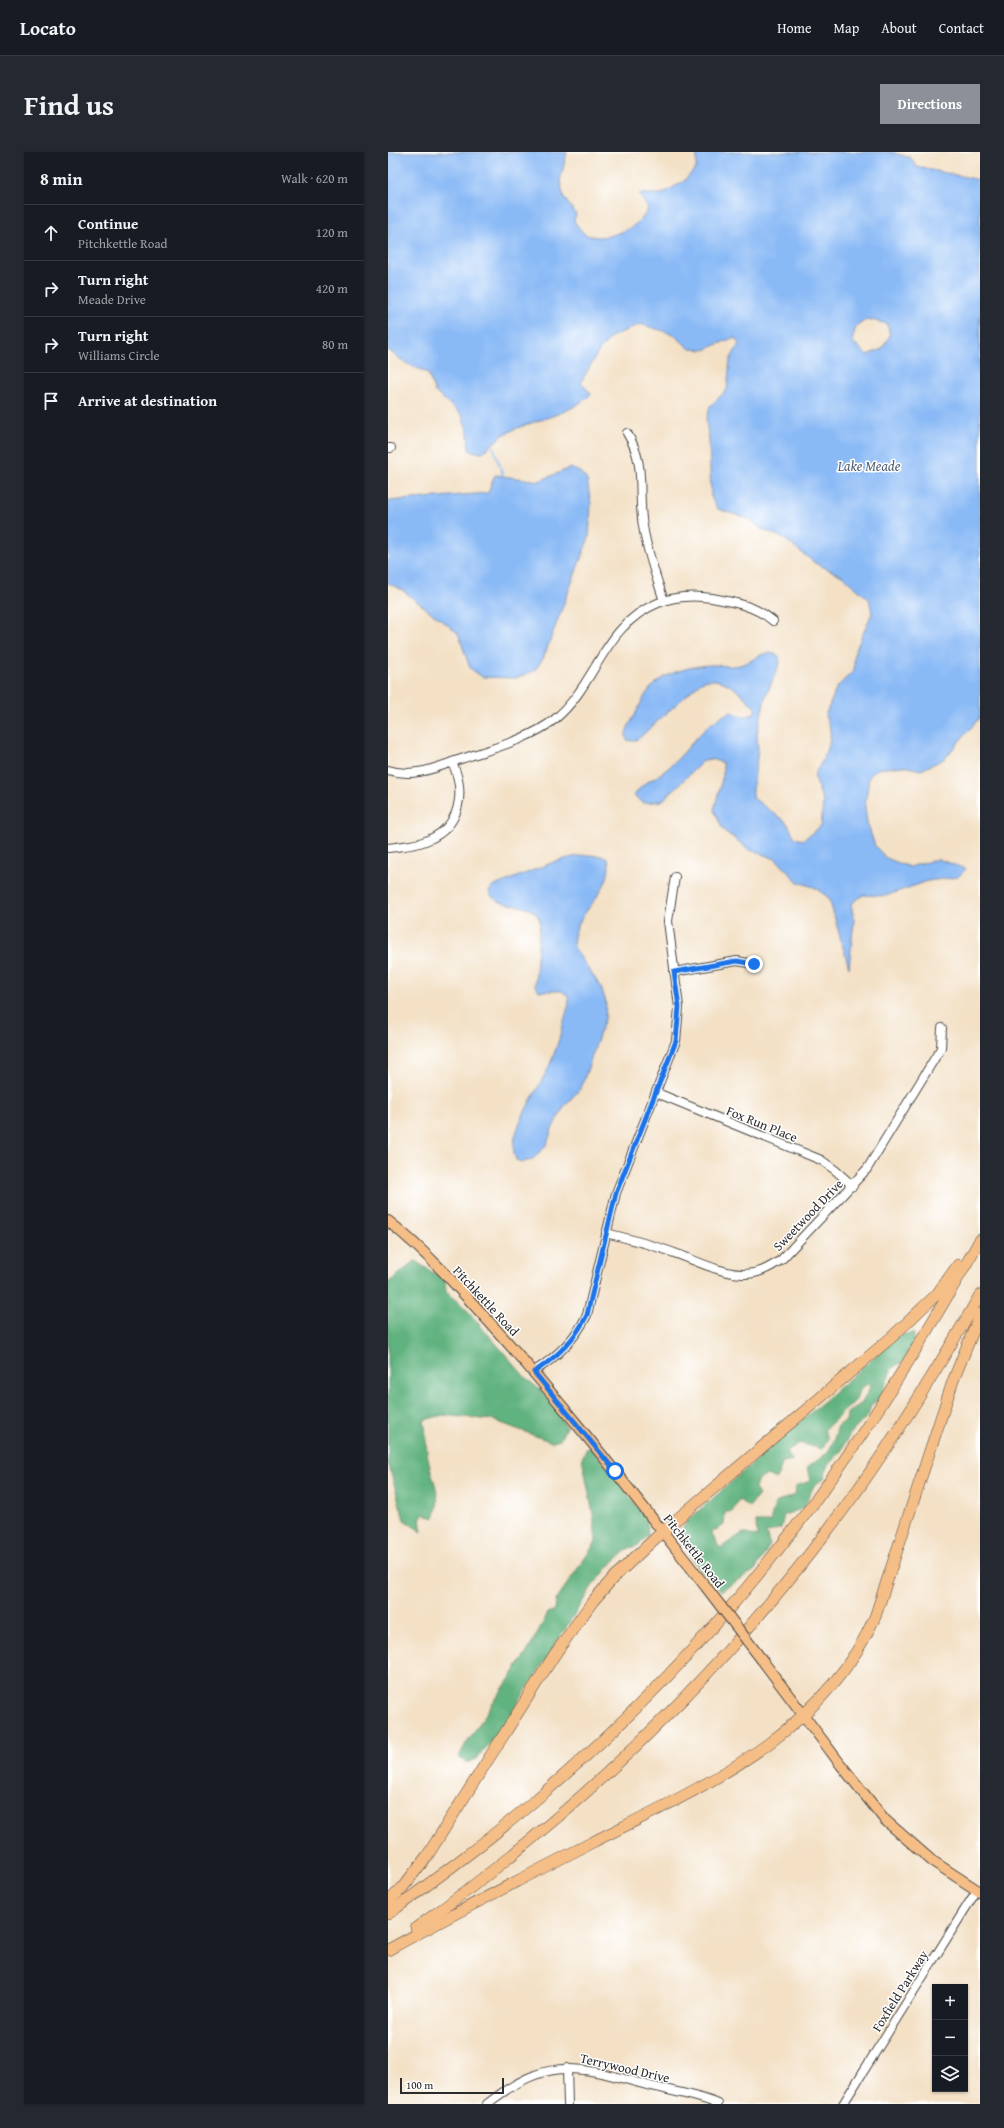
<!DOCTYPE html>
<html lang="en">
<head>
<meta charset="utf-8">
<style>
  :root { --surface:#171b24; --page:#242831; --text:#f1f3f6; --muted:#9ea1a6; --line:#363941; --accent:#8c9099 }
  body { margin:0; font-family:"Gentium Book Plus",serif; background:var(--page); color:var(--text) }
  .controls { position:absolute; right:12px; bottom:12px; display:grid; overflow:hidden; border-radius:0px; box-shadow:0 1px 3px #0004 }
  .controls button { width:36px; height:36px; display:grid; place-items:center; padding:0; border:0; border-bottom:1px solid var(--line); background:var(--surface); color:var(--text); font:20px sans-serif }
  .scale { position:absolute; left:12px; bottom:10px; width:104px; box-sizing:border-box; padding-left:4px; border:2px solid #2b2b2b; border-top:0; font-size:11px; line-height:14px; white-space:nowrap; color:#2b2b2b; -webkit-text-stroke:3px #fff; paint-order:stroke }
  .stop { position:absolute; width:12px; height:12px; margin:-9px; border:3px solid #1a73e8; border-radius:50%; background:#fff }
  .stop.end { background:#1a73e8; border-color:#fff; box-shadow:0 1px 4px #0008 }
  .list { margin:0; padding:0; list-style:none }
  h2 { display:flex; justify-content:space-between; align-items:center; height:52px; margin:0; padding:0 16px; font-size:17px }
  h2 small { font-size:13px; font-weight:400; color:var(--muted) }
  .list li { display:grid; grid-template-columns:26px 1fr auto; gap:12px; align-items:center; box-sizing:border-box; height:56px; padding:0 16px; border-top:1px solid var(--line) }
  .list b { display:block; font-size:15px; white-space:nowrap }
  .list p { margin:0; font-size:13px; white-space:nowrap; color:var(--muted) }
  .list em { font-size:13px; font-style:normal; color:var(--muted) }
  .icon { flex:none; width:22px; height:22px; fill:none; stroke:currentColor; stroke-width:2; stroke-linecap:round; stroke-linejoin:round }
  .map { position:relative; flex:none; width:592px; height:1952px; overflow:hidden; border-radius:0px }
  header { display:flex; align-items:center; gap:24px; box-sizing:border-box; height:56px; padding:0 20px; background:var(--surface); border-bottom:1px solid var(--line) }
  header strong { font-size:19px }
  nav { display:flex; gap:22px; margin-inline-start:auto; font-size:14px }
  .intro { display:flex; align-items:center; justify-content:space-between; box-sizing:border-box; height:96px; padding:0 24px }
  h1 { margin:0; font-size:28px }
  .button { padding:10px 18px; border-radius:0px; background:var(--accent); color:#fff; font-size:14px; font-weight:700 }
  main { display:flex; gap:24px; padding:0 24px }
  aside { flex:1; background:var(--surface); border-radius:0px; box-shadow:0 1px 3px #0004 }
  .map>svg:first-child { display:block }
</style>
</head>
<body>
<header>
<strong>Locato</strong>
<nav><a>Home</a><a>Map</a><a>About</a><a>Contact</a></nav>
</header>
<div class="intro"><h1>Find us</h1><a class="button">Directions</a></div>
<main>
<aside>
<h2>8 min<small>Walk · 620 m</small></h2>
<ul class="list">
<li><svg class="icon" aria-label="ahead" viewBox="0 0 24 24"><path d="M12 20V5M6 11l6-6 6 6"/></svg><div><b>Continue</b><p>Pitchkettle Road</p></div><em>120 m</em></li>
<li><svg class="icon" aria-label="right" viewBox="0 0 24 24"><path d="M7 20v-9h11M14 6l5 5-5 5"/></svg><div><b>Turn right</b><p>Meade Drive</p></div><em>420 m</em></li>
<li><svg class="icon" aria-label="right" viewBox="0 0 24 24"><path d="M7 20v-9h11M14 6l5 5-5 5"/></svg><div><b>Turn right</b><p>Williams Circle</p></div><em>80 m</em></li>
<li><svg class="icon" aria-label="arrive" viewBox="0 0 24 24"><path d="M6 21V4h12l-3 4 3 4H6"/></svg><div><b>Arrive at destination</b></div></li>
</ul>
</aside>
<div class="map">
<svg width="592" height="1952" viewBox="0 0 592 1952">
  <rect width="100%" height="100%" fill="#fff"/>
  <filter id="ink" filterUnits="userSpaceOnUse"><feTurbulence type="fractalNoise" baseFrequency=".025" numOctaves="2"/><feDisplacementMap in="SourceGraphic" scale="8" xChannelSelector="R" yChannelSelector="G"/><feConvolveMatrix kernelMatrix="1 2 1 2 8 2 1 2 1" color-interpolation-filters="sRGB"/></filter>
  <filter id="wash" filterUnits="userSpaceOnUse"><feTurbulence type="fractalNoise" baseFrequency=".012" numOctaves="4" result="noise"/><feDisplacementMap in="SourceGraphic" scale="16" xChannelSelector="R" yChannelSelector="G"/><feGaussianBlur stdDeviation="0.9" result="paint"/><feColorMatrix in="noise" values="0 0 0 0 0 0 0 0 0 0 0 0 0 0 0 0 0 1.4 0 .05"/><feComposite in="paint" operator="in"/></filter>
  <g filter="url(#wash)">
    <rect width="100%" height="100%" fill="#f3e0c5"/>
    <!-- forest -->
    <g fill="#60b27f" stroke="#466e55" fill-rule="evenodd">
      <path d="M27,1109L57,1128L58,1140L77,1156L137,1225L163,1248L178,1275L172,1288L164,1290L105,1268L55,1263L36,1268C39,1281 37,1294 40,1306C44,1329 55,1342 46,1366L35,1362L32,1367L34,1380L16,1368L0,1310V1131Z"/>
      <path d="M526,1181V1192L516,1209L504,1216L492,1246L483,1253L480,1264L462,1282L452,1301L439,1314L437,1326L426,1333L416,1356L396,1363L393,1376L378,1381L382,1393L367,1418L333,1439L313,1419L302,1403L292,1380L299,1369L511,1183ZM479,1232L483,1233L474,1251L459,1261L458,1269L450,1273C443,1299 442,1301 419,1315L422,1329L408,1334L407,1343L387,1351L382,1370H368L369,1385L355,1381L332,1396L323,1381L336,1373L337,1360H344L351,1348L361,1355L371,1343L367,1337L369,1329L379,1323L388,1327L395,1310L405,1308L398,1301L411,1291L434,1297L440,1286L436,1278L468,1248L471,1238Z"/>
      <polygon points="199,1296 205,1297 259,1368 260,1384 249,1394 241,1396 226,1409 205,1433 109,1584 88,1607 78,1611 71,1605 77,1593 138,1502 160,1461 167,1458 168,1448 208,1390 205,1362 194,1306"/>
    </g>
    <!-- water -->
    <g fill="#8abaf6" stroke="#5a7290" fill-rule="evenodd">
      <path d="M0,0H179L172,29L176,46L188,62L186,69C190,74 194,81 199,83C218,90 254,76 260,56L251,42H274L296,29L308,16L309,0H503L523,6L529,15L592,28V565L556,607L533,618L515,614L489,617L481,625L477,655L479,670L487,694L498,706L521,715L550,707L578,717L570,725L540,729L497,744L475,743L463,752L466,768L461,816L441,746L426,735L410,730L388,707L362,698L335,678L326,658L335,623V611L323,607L316,608L274,649L256,651L246,644C256,628 265,629 279,617C303,597 311,575 342,560C351,563 358,567 366,561L368,557C354,542 335,521 313,530L250,587L244,589L239,588C235,581 243,570 247,563C252,553 258,539 267,532C278,520 309,513 324,513C334,513 342,515 352,513C367,510 374,495 391,504L392,511L377,546L369,581L370,597L364,645L399,671L407,686L415,688L433,674L435,650L426,623C437,604 450,586 437,564L449,535L466,518V502L484,461L481,447L454,424L427,411L395,386L374,377L361,367L330,357L323,345L321,288L318,269L322,254L339,238L342,208L351,192L347,185L316,198L302,197L285,182L252,172L223,185L210,200L193,230L203,242C180,265 144,267 117,282C108,287 103,295 93,301L81,298L80,280L74,263L47,240L40,221L18,211L0,198ZM480,167L499,172L502,183L494,197L479,203L464,189L468,174Z"/>
      <polygon points="182,316 192,320 199,328 203,352 201,385 155,507 146,519 128,526 94,525 82,516 70,481 14,438 0,431 0,349 100,341 107,323 151,329"/>
      <path d="M200,703L213,704L220,707C228,741 180,763 186,796L213,835L218,850L217,866L193,936L177,953L164,977L159,992L144,1008L134,1010L128,1008C116,983 153,935 163,910C171,891 175,871 181,852L180,844L174,839H151L147,833L152,768C150,765 149,762 146,760C134,750 108,756 101,740L105,734C136,724 167,705 200,703Z"/>
    </g>
    <g fill="none" stroke-linecap="round" stroke-linejoin="round">
      <!-- stream -->
      <polyline stroke="#8abaf6" stroke-width="2" points="105,294 115,323"/>
    </g>
  </g>
  <g filter="url(#ink)">
    <g fill="none" stroke-linecap="round" stroke-linejoin="round">
      <!-- minor casing -->
      <g stroke="#494642" stroke-width="10">
        <g id="minor">
          <path d="M239,281C259,313 249,340 255,374C259,400 268,424 276,449"/>
          <polyline points="0,296 3,296"/>
          <path d="M0,618C25,626 47,616 70,608C102,597 141,588 167,567C209,532 215,473 270,451C287,444 305,443 324,446C346,450 368,454 385,469"/>
          <path d="M0,696C13,694 27,694 40,688C73,674 78,640 64,610"/>
          <polyline points="286,820 349,809 366,812"/>
          <polyline points="269,941 433,1008 447,1018 465,1034"/>
          <path d="M218,1081C242,1087 266,1093 289,1102C309,1109 332,1121 354,1122C369,1123 381,1116 393,1108L479,1017L553,896L554,876"/>
          <path d="M145,1220C169,1205 187,1188 199,1163L228,1041L288,889L291,855L280,769L287,725"/>
          <polyline points="179,1916 180,1952"/>
          <path d="M99,1952C161,1903 189,1914 259,1933C283,1939 308,1943 330,1952"/>
          <polyline points="455,1952 589,1738"/>
        </g>
      </g>
      <!-- major casing -->
      <g stroke="#494642" stroke-width="12">
        <g id="major">
          <path d="M0,1069C38,1099 71,1136 103,1172C179,1256 248,1346 318,1435"/>
          <polyline points="374,1508 453,1613 497,1668 543,1708 592,1740"/>
        </g>
      </g>
      <!-- highway casing -->
      <g stroke="#494642" stroke-width="12">
        <g id="highway">
          <polyline points="0,1750 15,1735 39,1704 167,1502 205,1449 226,1425 274,1380 505,1184 549,1142 570,1113"/>
          <path d="M0,1762C49,1726 98,1690 144,1651C257,1556 360,1444 446,1323C499,1248 546,1168 592,1088"/>
          <path d="M28,1776C199,1654 349,1506 471,1336C515,1274 554,1209 592,1143"/>
          <path d="M0,1798C67,1761 135,1726 203,1691C313,1635 434,1584 487,1465L565,1229L592,1162"/>
        </g>
      </g>
      <!-- minor -->
      <use href="#minor" stroke="#fff" stroke-width="8"/>
      <!-- major -->
      <use href="#major" stroke="#f6be87" stroke-width="10"/>
      <!-- highway -->
      <use href="#highway" stroke="#f6be87" stroke-width="11"/>
      <!-- major-bridge casing -->
      <g stroke="#494642" stroke-width="12" stroke-linecap="butt">
        <polyline id="major-bridge" points="318,1435 374,1508"/>
      </g>
      <!-- major-bridge -->
      <use href="#major-bridge" stroke="#f6be87" stroke-width="10"/>
    </g>
  </g>
  <g fill="none" stroke-linecap="round" stroke-linejoin="round" filter="url(#ink)">
    <!-- route -->
    <path stroke="#1a73e8" stroke-width="5" d="M227,1319L146,1220C169,1205 187,1188 199,1163L228,1041L288,889L291,855L286,820L349,809L366,812"/>
  </g>
  <g text-anchor="middle" dominant-baseline="central" stroke-width="3" stroke-linejoin="round" paint-order="stroke">
    <!-- street labels -->
    <g font-size="13" fill="#2b2b2b" stroke="#fff">
      <text transform="translate(374 972) rotate(22)">Fox Run Place</text>
      <text transform="translate(420 1063) rotate(-46)">Sweetwood Drive</text>
      <text transform="translate(98 1149) rotate(47)">Pitchkettle Road</text>
      <text transform="translate(306 1399) rotate(52)">Pitchkettle Road</text>
      <text transform="translate(512 1839) rotate(-58)">Foxfield Parkway</text>
      <text transform="translate(237 1916) rotate(13)">Terrywood Drive</text>
    </g>
    <!-- water labels -->
    <g font-size="14" font-style="italic" fill="#4c5d72" stroke="#fff">
      <text x="481" y="314">Lake Meade</text>
    </g>
  </g>
</svg>
<div class="controls">
<button>+</button>
<button>−</button>
<button><svg class="icon" aria-label="layers" viewBox="0 0 24 24"><path d="M12 4l9 5-9 5-9-5zM3 14l9 5 9-5"/></svg></button>
</div>
<div class="scale">100 m</div>
<div class="stop" style="left:227px;top:1319px"></div>
<div class="stop end" style="left:366px;top:812px"></div>
</div>
</main>
</body>
</html>
